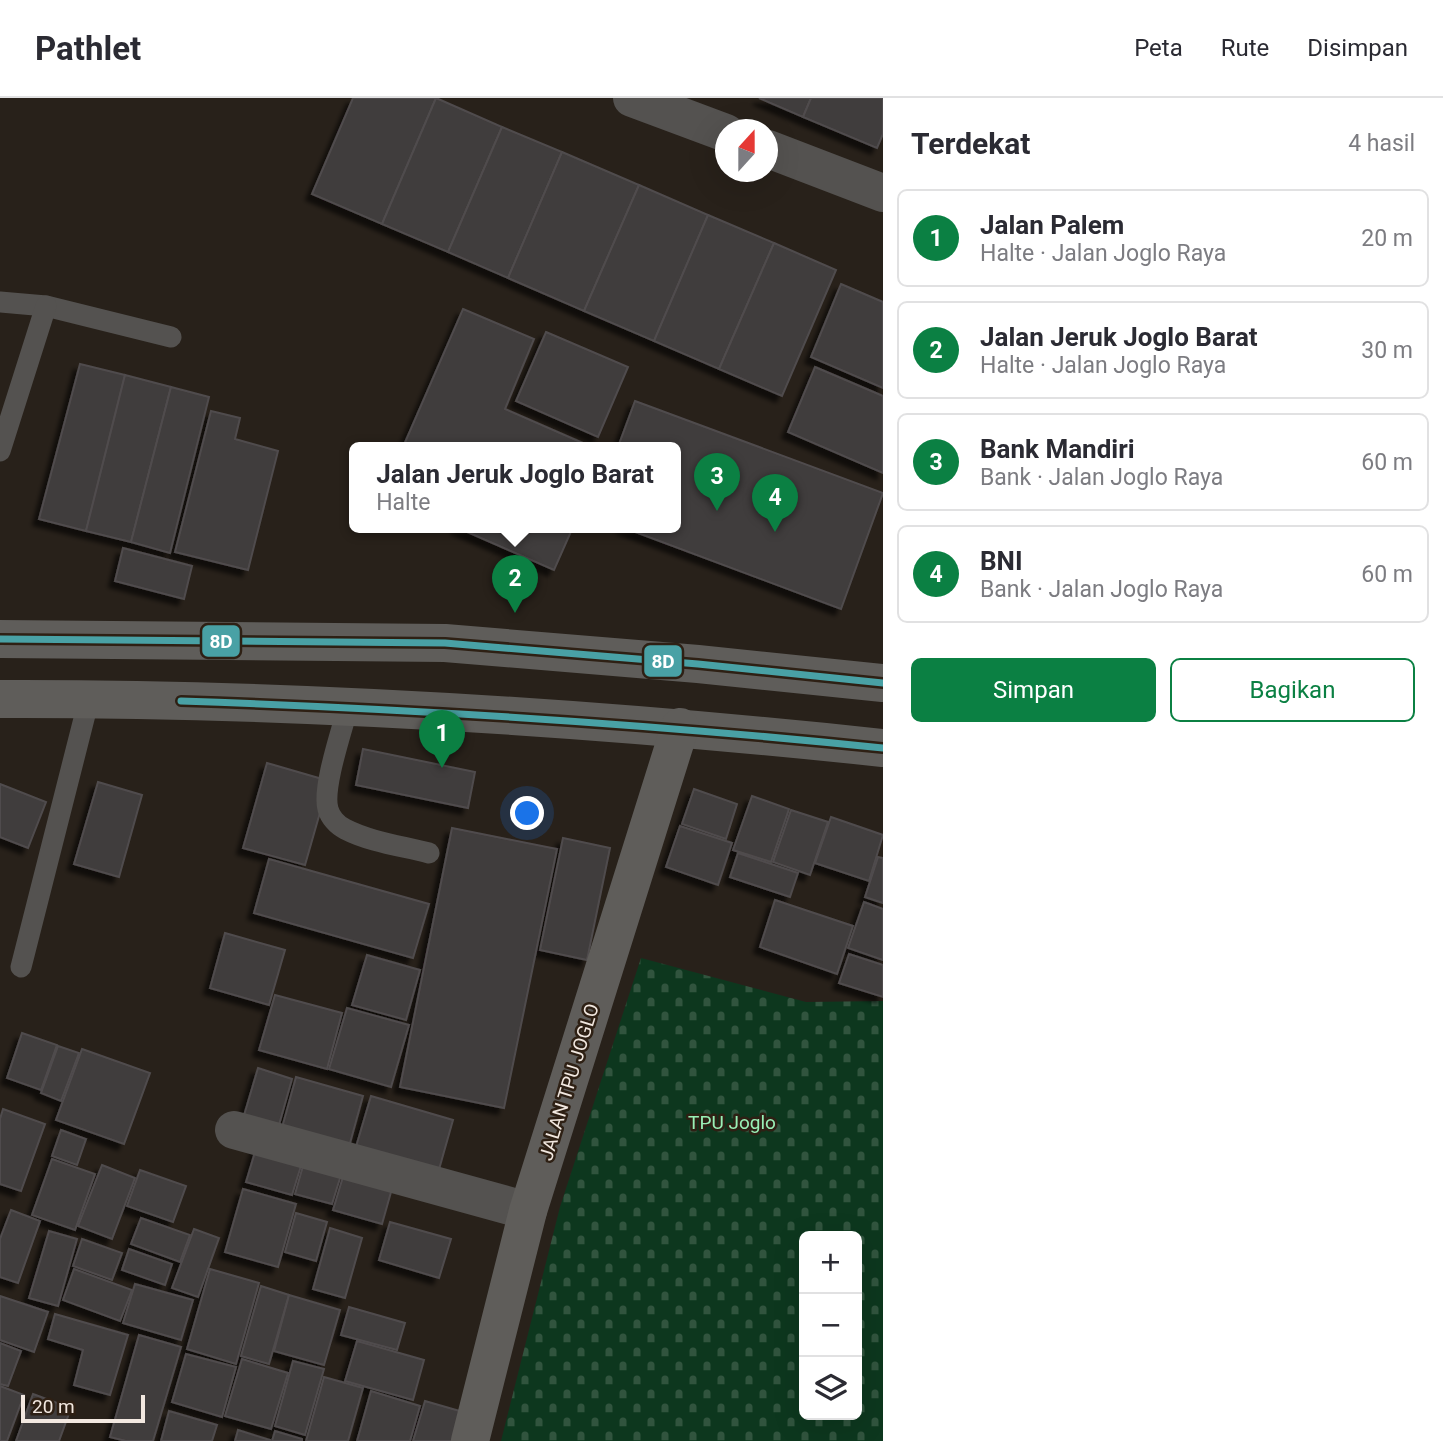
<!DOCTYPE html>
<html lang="id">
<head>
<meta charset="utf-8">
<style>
  :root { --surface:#fff; --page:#f7f7f7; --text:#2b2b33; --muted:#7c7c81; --line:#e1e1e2; --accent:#0b8043 }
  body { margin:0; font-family:Roboto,sans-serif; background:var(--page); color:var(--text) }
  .controls { position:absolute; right:21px; bottom:21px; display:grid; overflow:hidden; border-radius:10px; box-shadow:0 7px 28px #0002 }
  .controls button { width:63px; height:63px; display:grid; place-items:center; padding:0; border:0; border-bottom:2px solid var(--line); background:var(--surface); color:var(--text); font:35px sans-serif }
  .compass { position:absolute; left:715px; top:21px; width:63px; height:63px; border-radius:50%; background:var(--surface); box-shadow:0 7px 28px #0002; rotate:21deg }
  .scale { position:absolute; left:21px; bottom:18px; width:124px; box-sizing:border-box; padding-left:7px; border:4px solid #f2e8e0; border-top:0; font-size:19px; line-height:24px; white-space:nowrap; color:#f2e8e0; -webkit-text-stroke:5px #2e2014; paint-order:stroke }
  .you { position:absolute; left:528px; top:716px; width:24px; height:24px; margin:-18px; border:5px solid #fff; border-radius:50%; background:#1a73e8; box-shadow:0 0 0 10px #1a73e833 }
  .badge { display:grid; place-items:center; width:46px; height:46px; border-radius:50%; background:var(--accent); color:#fff; font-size:23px; font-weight:700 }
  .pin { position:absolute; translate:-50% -58px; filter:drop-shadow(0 2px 4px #0008) }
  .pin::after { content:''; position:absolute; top:37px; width:24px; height:21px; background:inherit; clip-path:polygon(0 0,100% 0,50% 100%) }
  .popup { position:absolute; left:349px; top:344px; width:332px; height:91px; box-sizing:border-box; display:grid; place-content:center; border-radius:10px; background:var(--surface); filter:drop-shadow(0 2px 5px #0005); font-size:23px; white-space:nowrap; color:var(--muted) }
  .popup b { font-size:26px; color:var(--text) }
  .popup::after { content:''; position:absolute; left:50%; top:100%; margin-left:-14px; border:14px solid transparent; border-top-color:var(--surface) }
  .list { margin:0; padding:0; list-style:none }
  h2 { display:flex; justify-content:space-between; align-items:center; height:91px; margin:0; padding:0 28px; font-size:30px }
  h2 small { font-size:23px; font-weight:400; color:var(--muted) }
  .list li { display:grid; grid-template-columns:46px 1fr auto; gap:21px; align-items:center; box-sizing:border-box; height:98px; margin:0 14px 14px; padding:0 14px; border:2px solid var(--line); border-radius:10px }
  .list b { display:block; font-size:26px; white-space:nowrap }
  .list p { margin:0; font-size:23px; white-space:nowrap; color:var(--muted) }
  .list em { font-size:23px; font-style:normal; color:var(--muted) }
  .actions { display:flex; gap:14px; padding:21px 28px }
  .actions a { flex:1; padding:16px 0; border:2px solid var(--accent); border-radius:10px; text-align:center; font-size:24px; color:var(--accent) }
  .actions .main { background:var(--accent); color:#fff }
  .icon { flex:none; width:38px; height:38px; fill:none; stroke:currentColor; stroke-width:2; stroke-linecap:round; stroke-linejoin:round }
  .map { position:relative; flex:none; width:883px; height:1343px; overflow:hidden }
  header { display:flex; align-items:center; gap:42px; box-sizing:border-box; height:98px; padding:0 35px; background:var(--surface); border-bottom:2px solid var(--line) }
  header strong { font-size:33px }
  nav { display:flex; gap:38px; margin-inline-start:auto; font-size:24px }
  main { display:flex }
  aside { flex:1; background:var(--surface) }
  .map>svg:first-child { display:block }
</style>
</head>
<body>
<header>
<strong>Pathlet</strong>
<nav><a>Peta</a><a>Rute</a><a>Disimpan</a></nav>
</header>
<main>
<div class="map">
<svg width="883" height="1343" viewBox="0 0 883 1343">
  <defs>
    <pattern id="cemetery-stones" width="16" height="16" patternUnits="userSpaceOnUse" patternTransform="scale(1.75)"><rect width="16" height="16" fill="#0d371e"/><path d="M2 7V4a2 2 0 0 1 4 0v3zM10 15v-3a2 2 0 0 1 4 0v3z" fill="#31543e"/></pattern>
    <filter id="shadow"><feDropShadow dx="-6" dy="6" stdDeviation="2" flood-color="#0009"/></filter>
  </defs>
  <rect width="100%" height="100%" fill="#28211a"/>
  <!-- cemetery -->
  <path fill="url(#cemetery-stones)" fill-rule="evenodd" d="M641,860L806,904L883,903V1343H501L560,1109ZM804,1138H857V1317H804Z"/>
  <!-- building -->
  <g fill="#403c3c" stroke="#504c4d" stroke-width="2" filter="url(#shadow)">
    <polygon points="353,0 436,0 382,126 312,96"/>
    <polygon points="436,0 502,29 448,154 382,126"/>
    <polygon points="759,0 811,0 803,19"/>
    <polygon points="811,0 883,0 883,36 877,50 803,19"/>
    <polygon points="502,29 562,54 508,180 448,154"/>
    <polygon points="562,54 639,87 584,213 508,180"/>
    <polygon points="639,87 708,117 654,243 584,213"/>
    <polygon points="708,117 774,145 719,271 654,243"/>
    <polygon points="774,145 836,172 782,298 719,271"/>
    <polygon points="841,186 883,204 883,290 811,259"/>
    <polygon points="463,211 534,241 505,311 592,349 403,349"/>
    <polygon points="546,234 628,269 598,339 516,303"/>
    <polygon points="80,266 125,277 86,433 39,421"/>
    <polygon points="815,269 883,298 883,375 788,334"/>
    <polygon points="125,277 171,289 131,444 86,433"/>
    <polygon points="171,289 209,299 170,455 131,444"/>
    <polygon points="635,303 883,395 841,511 622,429 676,429 676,349 618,349"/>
    <polygon points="211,313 240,320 235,341 278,353 248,472 175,454"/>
    <polygon points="456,429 573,429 554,472"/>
    <polygon points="123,450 192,468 184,501 115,483"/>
    <polygon points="363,651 475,674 468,710 356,687"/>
    <polygon points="267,665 329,683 305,767 243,750"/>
    <polygon points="98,684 142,697 119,779 74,766"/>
    <polygon points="0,686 46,704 28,750 0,739"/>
    <polygon points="694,691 737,706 726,741 682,726"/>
    <polygon points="752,698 789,711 771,764 733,752"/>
    <polygon points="791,712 828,724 810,777 773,764"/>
    <polygon points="831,719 883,737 869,783 815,765"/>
    <polygon points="680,728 732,745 718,787 666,769"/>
    <polygon points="452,730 557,751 504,1010 400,989"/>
    <polygon points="563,740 610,750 587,862 540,852"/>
    <polygon points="738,755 798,775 790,799 730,779"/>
    <polygon points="878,759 883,760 883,805 865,799"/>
    <polygon points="269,761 429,806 413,860 254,815"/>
    <polygon points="775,802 853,828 837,876 760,849"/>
    <polygon points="864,804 883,811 883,862 848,850"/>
    <polygon points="225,835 285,852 269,907 210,890"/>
    <polygon points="849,856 883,867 883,899 839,885"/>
    <polygon points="367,857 420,872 406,922 352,907"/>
    <polygon points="275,897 342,915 327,971 259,952"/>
    <polygon points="347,910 409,927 391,989 329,971"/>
    <polygon points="22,935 57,947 41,992 7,980"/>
    <polygon points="58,948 79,955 61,1003 41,995"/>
    <polygon points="82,951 150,975 124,1046 56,1022"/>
    <polygon points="258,970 292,981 275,1041 240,1031"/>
    <polygon points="296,979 363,998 347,1056 280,1037"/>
    <polygon points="371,998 453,1022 436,1082 353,1059"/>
    <polygon points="3,1011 45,1026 21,1093 0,1086 0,1021"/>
    <polygon points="61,1032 86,1041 77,1067 52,1058"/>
    <polygon points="258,1044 304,1058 292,1097 246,1084"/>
    <polygon points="307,1054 345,1064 332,1106 295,1096"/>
    <polygon points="52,1061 95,1076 75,1132 32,1117"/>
    <polygon points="102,1067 135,1080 112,1141 78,1128"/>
    <polygon points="140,1072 186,1088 173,1124 127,1108"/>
    <polygon points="345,1072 393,1087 382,1126 333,1112"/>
    <polygon points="243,1091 296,1106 278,1169 225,1154"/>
    <polygon points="11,1112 40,1123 18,1185 0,1179 0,1141"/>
    <polygon points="296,1115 327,1124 316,1163 285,1154"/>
    <polygon points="141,1120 190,1137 180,1164 131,1146"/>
    <polygon points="390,1124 451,1141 439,1180 379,1162"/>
    <polygon points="330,1130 362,1140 345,1200 313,1191"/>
    <polygon points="194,1131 219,1140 198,1199 172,1190"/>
    <polygon points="49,1133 77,1141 58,1208 29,1200"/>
    <polygon points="82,1141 122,1155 112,1182 73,1168"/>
    <polygon points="129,1151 172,1166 165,1187 122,1172"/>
    <polygon points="74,1171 132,1192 120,1223 63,1202"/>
    <polygon points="210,1171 259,1185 236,1266 187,1251"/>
    <polygon points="135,1186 193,1202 181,1242 123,1225"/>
    <polygon points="261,1188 289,1197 269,1266 241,1258"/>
    <polygon points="289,1197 340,1212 324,1267 274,1253"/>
    <polygon points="0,1198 48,1214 34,1254 0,1242"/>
    <polygon points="349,1209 405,1225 397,1252 341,1237"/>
    <polygon points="55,1216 128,1237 110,1297 74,1287 83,1252 48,1241"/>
    <polygon points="139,1237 181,1249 153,1343 126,1343 110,1339"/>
    <polygon points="357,1243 424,1262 413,1302 345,1283"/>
    <polygon points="0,1245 21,1253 8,1288 0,1286"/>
    <polygon points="186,1256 236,1269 222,1319 172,1304"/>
    <polygon points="242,1261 288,1275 271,1331 225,1318"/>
    <polygon points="293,1263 324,1271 305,1337 275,1328"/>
    <polygon points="324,1279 363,1290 348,1343 306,1343"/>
    <polygon points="0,1288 24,1297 7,1343 0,1343"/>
    <polygon points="371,1293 420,1308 410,1343 357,1343"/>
    <polygon points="33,1296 71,1310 59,1343 16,1343"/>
    <polygon points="425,1303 463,1314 454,1343 413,1343"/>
    <polygon points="169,1313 217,1327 212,1343 161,1343"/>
    <polygon points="238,1332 270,1342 270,1343 235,1343"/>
    <polygon points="275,1333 302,1341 302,1343 272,1343"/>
  </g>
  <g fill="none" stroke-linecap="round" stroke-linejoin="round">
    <!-- lane -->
    <g stroke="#545250" stroke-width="21">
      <polyline points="0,204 46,208 171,239"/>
      <polyline points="0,353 46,208"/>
      <path d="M348,609C342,632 322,690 328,711C330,719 337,727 345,731C370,744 402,748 429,755"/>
      <polyline points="21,869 89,601"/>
    </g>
    <!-- street -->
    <g stroke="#545250" stroke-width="38">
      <polyline points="632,0 726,35"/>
      <polyline points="768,51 883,95"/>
      <polyline points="234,1032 528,1113"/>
    </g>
    <!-- secondary -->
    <g stroke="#5f5d5a" stroke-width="38">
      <polyline points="0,541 445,545 698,566 883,585"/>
      <path d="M0,601C295,600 590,619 883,650"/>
      <polyline points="470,1343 528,1113 680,629"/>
    </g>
    <!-- bus-1 casing -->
    <g stroke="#2e2014" stroke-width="12">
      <g id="bus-1">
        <polyline points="0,541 445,545 698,566 883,585"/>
        <path d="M181,603C416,611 649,626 883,650"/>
      </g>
    </g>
    <!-- bus-1 -->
    <use href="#bus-1" stroke="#49a1a5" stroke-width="7"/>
  </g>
  <g text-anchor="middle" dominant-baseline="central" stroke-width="5" stroke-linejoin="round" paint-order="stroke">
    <!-- street labels -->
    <g font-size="19" fill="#f2e8e0" stroke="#2e2014">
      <text transform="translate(569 984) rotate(-73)">JALAN TPU JOGLO</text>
    </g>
    <!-- park labels -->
    <g font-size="19" fill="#99f0b6" stroke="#2e2014">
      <text x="732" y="1024">TPU Joglo</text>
    </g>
  </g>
  <g stroke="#2e2014" stroke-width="2.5">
    <rect x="201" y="526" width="40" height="34" rx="7" fill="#49a1a5"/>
    <rect x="643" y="546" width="40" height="34" rx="7" fill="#49a1a5"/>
  </g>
  <g font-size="19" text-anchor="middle" font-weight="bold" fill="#fff">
    <text x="221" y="550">8D</text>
    <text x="663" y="570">8D</text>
  </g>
</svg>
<div class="controls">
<button>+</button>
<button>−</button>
<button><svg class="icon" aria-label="layers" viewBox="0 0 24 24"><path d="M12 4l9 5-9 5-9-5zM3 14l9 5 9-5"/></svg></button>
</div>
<svg class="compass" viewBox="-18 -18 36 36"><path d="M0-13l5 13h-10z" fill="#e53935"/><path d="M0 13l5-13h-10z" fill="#7c7c81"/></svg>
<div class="scale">20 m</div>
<div class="you"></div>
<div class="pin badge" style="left:442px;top:670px">1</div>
<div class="pin badge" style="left:515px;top:515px">2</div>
<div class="popup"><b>Jalan Jeruk Joglo Barat</b>Halte</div>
<div class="pin badge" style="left:717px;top:413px">3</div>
<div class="pin badge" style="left:775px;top:434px">4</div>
</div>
<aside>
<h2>Terdekat<small>4 hasil</small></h2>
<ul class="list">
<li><span class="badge">1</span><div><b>Jalan Palem</b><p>Halte · Jalan Joglo Raya</p></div><em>20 m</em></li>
<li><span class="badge">2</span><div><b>Jalan Jeruk Joglo Barat</b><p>Halte · Jalan Joglo Raya</p></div><em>30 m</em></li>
<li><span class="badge">3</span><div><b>Bank Mandiri</b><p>Bank · Jalan Joglo Raya</p></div><em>60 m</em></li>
<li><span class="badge">4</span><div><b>BNI</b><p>Bank · Jalan Joglo Raya</p></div><em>60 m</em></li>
</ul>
<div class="actions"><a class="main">Simpan</a><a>Bagikan</a></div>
</aside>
</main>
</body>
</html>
